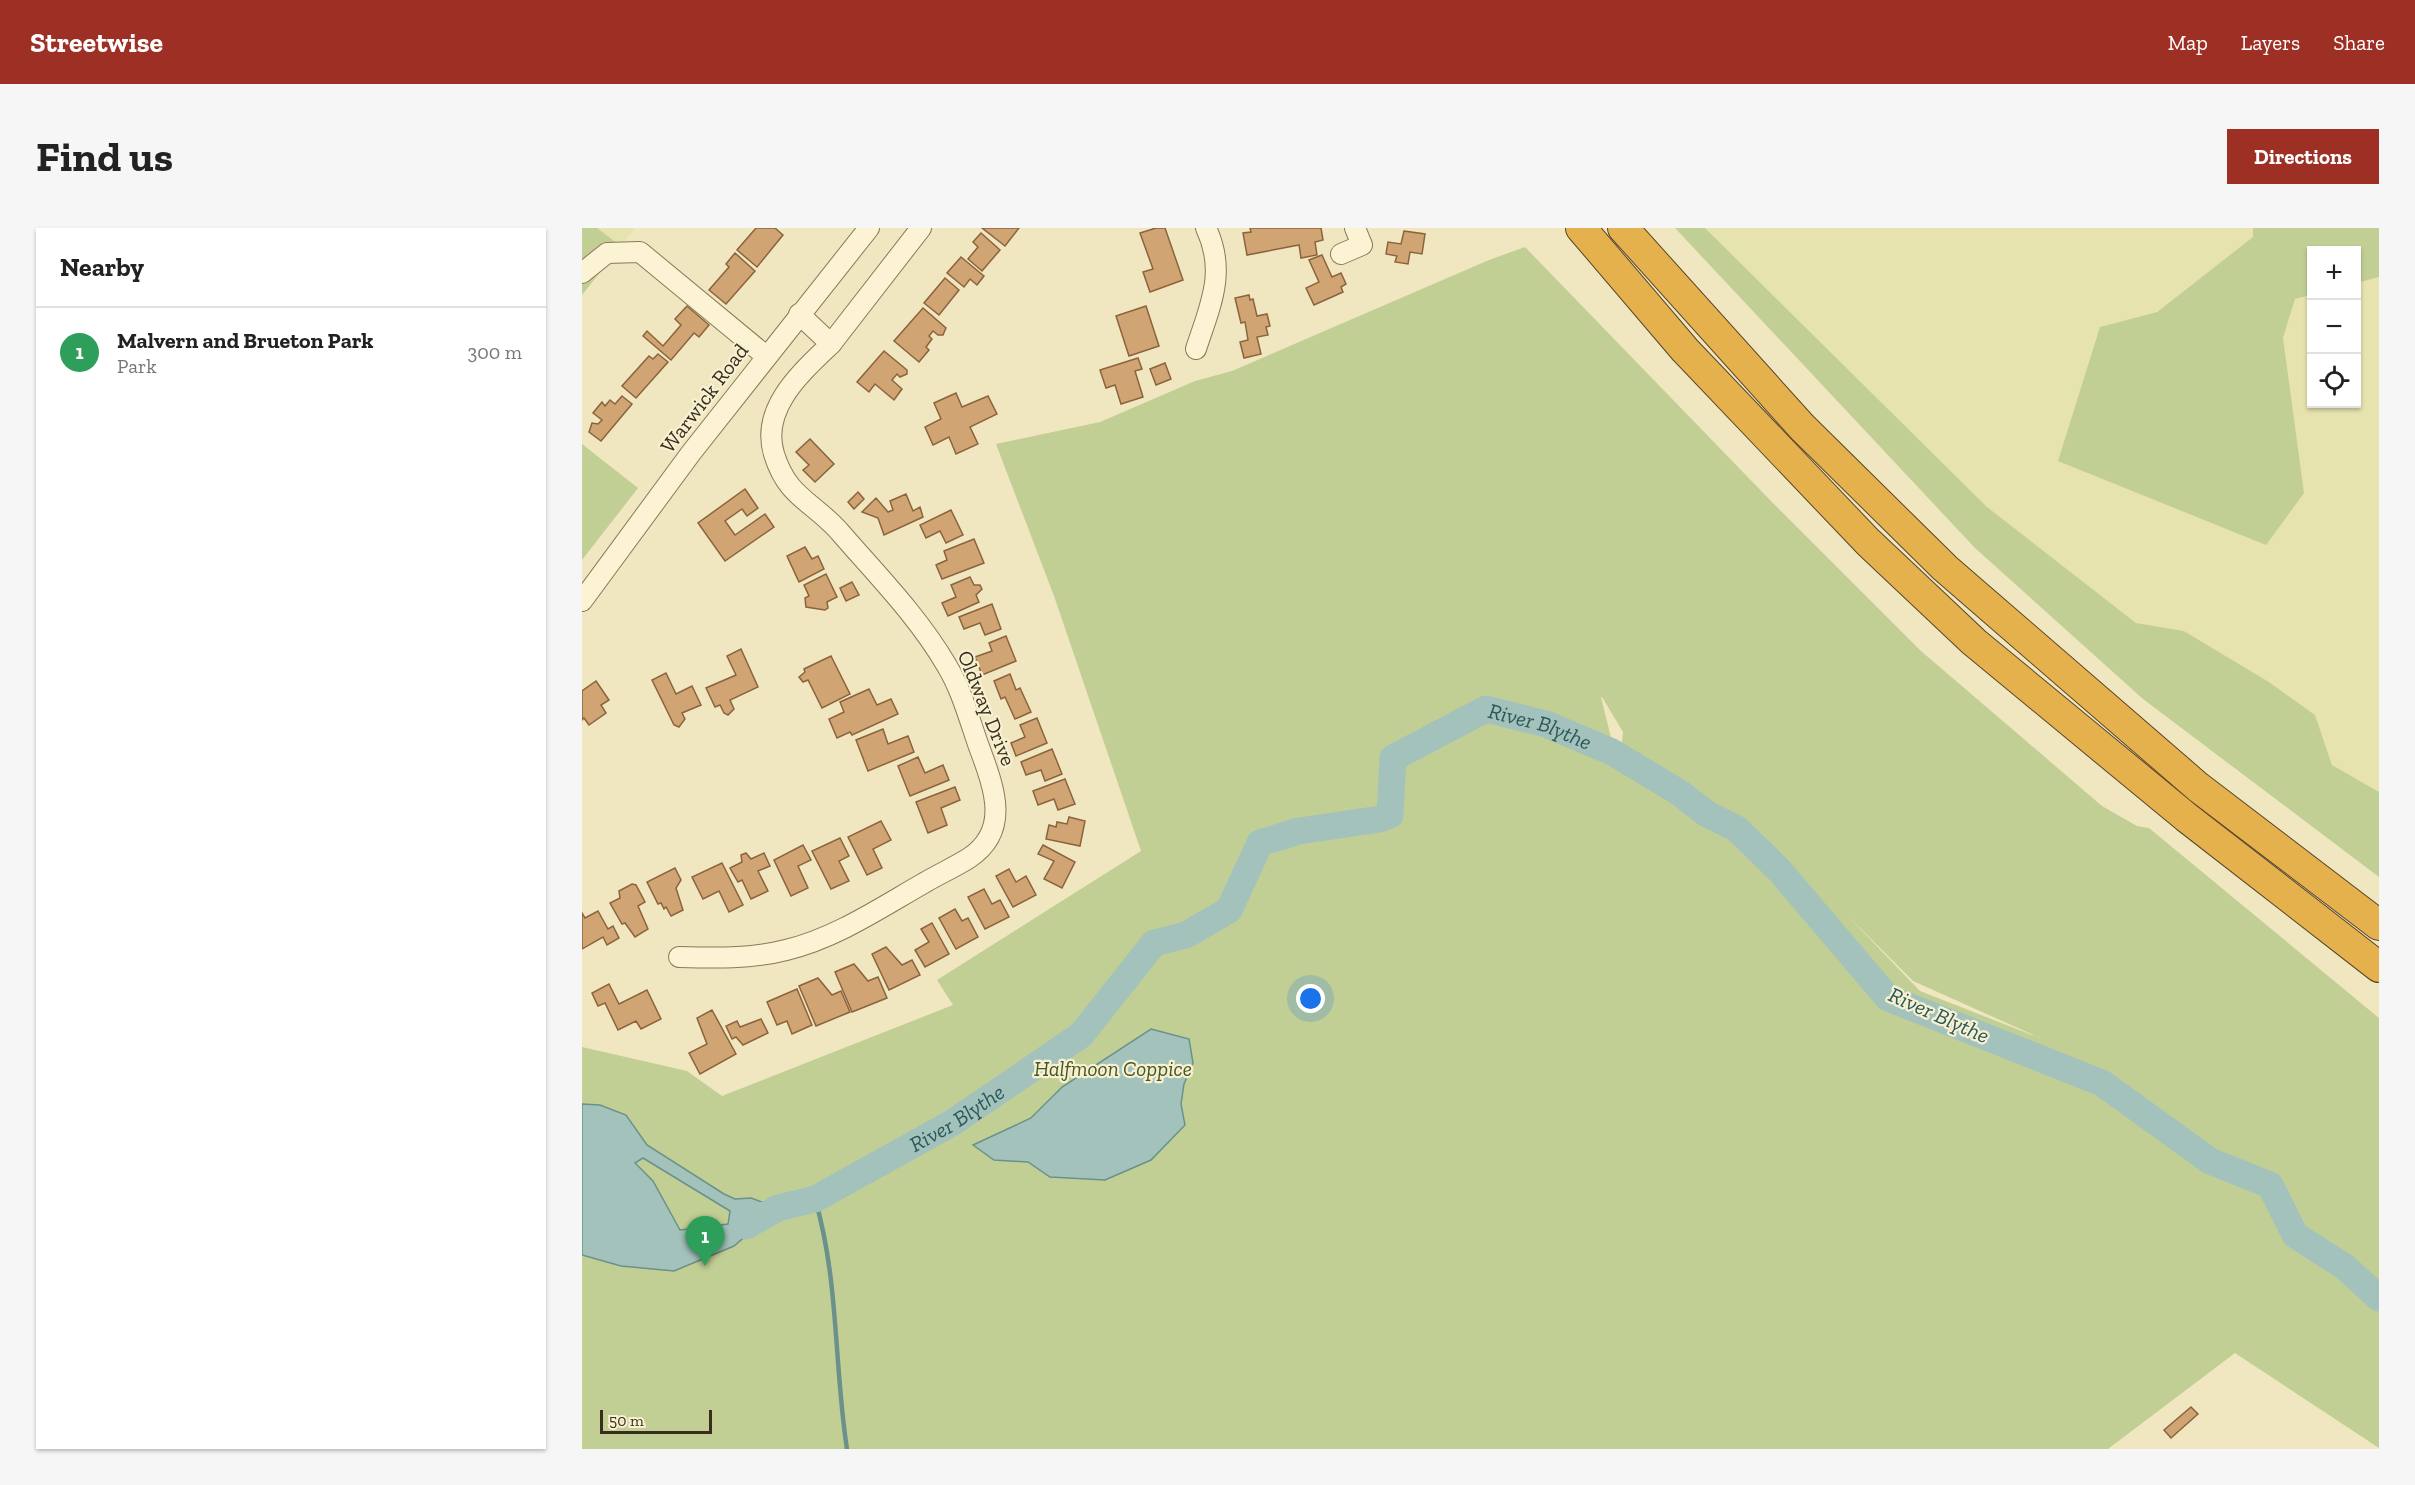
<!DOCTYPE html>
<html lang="en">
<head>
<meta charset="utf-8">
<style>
  :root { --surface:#fff; --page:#f6f6f6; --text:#222; --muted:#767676; --line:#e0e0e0; --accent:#9d2f24 }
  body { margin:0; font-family:"Zilla Slab",serif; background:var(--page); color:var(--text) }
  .controls { position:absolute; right:18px; top:18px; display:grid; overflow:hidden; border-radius:0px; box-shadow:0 2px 4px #0004 }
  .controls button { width:54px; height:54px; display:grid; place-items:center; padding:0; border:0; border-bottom:2px solid var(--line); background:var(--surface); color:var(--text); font:30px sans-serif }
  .scale { position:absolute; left:18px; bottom:15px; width:112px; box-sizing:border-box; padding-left:6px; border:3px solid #392d1c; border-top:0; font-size:16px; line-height:21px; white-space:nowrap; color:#392d1c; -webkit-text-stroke:4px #f7f0d1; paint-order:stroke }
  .you { position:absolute; left:729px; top:771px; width:21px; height:21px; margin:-15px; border:4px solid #fff; border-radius:50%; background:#1a73e8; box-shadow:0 0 0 9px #1a73e833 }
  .badge { display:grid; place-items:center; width:39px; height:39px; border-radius:50%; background:var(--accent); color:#fff; font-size:20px; font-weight:700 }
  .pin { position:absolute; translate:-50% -50px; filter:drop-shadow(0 2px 3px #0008) }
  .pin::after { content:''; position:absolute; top:32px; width:21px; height:18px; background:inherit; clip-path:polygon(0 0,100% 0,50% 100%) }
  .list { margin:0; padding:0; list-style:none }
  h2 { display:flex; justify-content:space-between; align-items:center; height:78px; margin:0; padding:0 24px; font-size:26px }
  h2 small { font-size:20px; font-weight:400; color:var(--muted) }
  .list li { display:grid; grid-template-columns:39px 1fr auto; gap:18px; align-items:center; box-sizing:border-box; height:90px; padding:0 24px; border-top:2px solid var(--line) }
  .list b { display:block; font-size:22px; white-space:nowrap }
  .list p { margin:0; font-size:20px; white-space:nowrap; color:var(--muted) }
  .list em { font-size:20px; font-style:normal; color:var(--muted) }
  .icon { flex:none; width:33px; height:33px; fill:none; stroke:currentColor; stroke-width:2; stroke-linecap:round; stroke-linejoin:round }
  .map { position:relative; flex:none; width:1797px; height:1221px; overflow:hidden; border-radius:0px }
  header { display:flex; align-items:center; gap:36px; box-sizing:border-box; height:84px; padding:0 30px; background:var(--accent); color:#fff }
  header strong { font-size:28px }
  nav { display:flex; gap:33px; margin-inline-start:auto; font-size:21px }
  .intro { display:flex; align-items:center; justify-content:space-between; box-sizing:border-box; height:144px; padding:0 36px }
  h1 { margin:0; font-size:42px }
  .button { padding:15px 27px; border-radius:0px; background:var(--accent); color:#fff; font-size:21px; font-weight:700 }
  main { display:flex; gap:36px; padding:0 36px }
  aside { flex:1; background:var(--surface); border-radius:0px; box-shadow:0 2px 4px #0004 }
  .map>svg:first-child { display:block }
</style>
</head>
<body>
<header>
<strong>Streetwise</strong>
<nav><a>Map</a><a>Layers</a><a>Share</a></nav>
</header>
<div class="intro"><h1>Find us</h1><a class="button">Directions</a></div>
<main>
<aside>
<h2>Nearby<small></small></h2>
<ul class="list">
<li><span class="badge" style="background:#2e9e5b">1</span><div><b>Malvern and Brueton Park</b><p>Park</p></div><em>300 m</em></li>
</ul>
</aside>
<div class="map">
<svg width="1797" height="1221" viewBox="0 0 1797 1221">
  <rect width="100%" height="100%" fill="#f0e7c1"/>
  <!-- farmland -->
  <g fill="#e6e3ae">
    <polygon points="15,0 53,0 39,18"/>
    <polygon points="1123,0 1671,0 1671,9 1574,84 1518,99 1709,182 1701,110 1713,71 1729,67 1730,176 1774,176 1775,55 1797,49 1797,564 1750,537 1733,487 1687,454 1602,403 1554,395 1405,279"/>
  </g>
  <!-- green -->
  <g fill="#c2cf94" fill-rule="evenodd">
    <polygon points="0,0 15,0 39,18 0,67"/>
    <polygon points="1093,0 1123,0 1405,279 1554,395 1602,403 1687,454 1733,487 1750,537 1797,564 1797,649 1561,471 1393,320"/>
    <polygon points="1671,0 1797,0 1797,49 1775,55 1774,22 1730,22 1729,67 1713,71 1701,110 1722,265 1684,317 1476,233 1518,99 1575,84 1671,9"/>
    <path d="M943,19L1188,272L1339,423L1520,578L1555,598L1567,600L1797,790V1220L1653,1125L1526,1221H0V819L105,843L140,868L371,777L355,752L559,623L472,368L414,216L518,194L613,153L650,143L907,32ZM1020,469L1041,504L1037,542L1019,469ZM1264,686L1331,753L1458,810L1338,763Z"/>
    <polygon points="0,216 56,260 0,332"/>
  </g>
  <!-- water -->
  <g fill="#a4c2bc" stroke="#6a918b" stroke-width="1.5" fill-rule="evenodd">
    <polygon points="569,801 607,811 611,835 602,856 599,876 603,897 569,932 523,952 468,949 446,934 412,932 391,917 449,890 480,859"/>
    <path d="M0,876L18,877L44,887L65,917L142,966L153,971L169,970L196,980L152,1018L92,1043L39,1038L0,1027ZM61,930L148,983L146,996L98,1002L71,953L53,935Z"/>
  </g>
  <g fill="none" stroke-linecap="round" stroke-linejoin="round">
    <!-- stream -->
    <path stroke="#6a918b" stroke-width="4.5" d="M233,971C257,1052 252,1138 265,1221"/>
    <!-- river -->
    <path stroke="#a4c2bc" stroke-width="27" id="s1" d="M164,998L196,980L233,971L370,895L499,807L572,715L604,707L647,682L678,615L717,603L798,591L808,587L811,530L904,481L964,496L1030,524L1098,565L1125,586L1155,601L1197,642L1306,770L1520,855L1628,933L1688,957L1713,1007L1763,1039L1797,1070"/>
  </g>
  <!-- building -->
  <g fill="#d1a474" stroke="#8b633c" stroke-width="1.5">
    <polygon points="174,0 193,0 201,7 175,39 155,22"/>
    <polygon points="400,0 437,0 423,18"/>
    <polygon points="574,0 583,0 601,52 568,64 561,44 571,41 558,5"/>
    <polygon points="668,0 739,0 741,12 733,14 735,27 719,30 717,17 665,27 661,5 669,4"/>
    <polygon points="822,3 843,6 840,26 828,24 826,36 813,34 815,28 804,26 806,14 819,16"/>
    <polygon points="399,5 418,22 400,43 386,31 396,19 391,14"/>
    <polygon points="153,25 173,43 144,76 127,62 147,39 144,36"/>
    <polygon points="740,27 750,49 759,45 764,56 759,59 761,64 732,77 724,60 737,54 727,32"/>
    <polygon points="379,29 402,48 395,57 388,51 382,59 365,45"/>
    <polygon points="363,50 377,62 357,87 342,75"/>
    <polygon points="667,67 668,72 671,71 675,88 685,86 688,98 684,99 686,107 675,109 679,126 662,130 658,114 666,112 663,94 659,95 653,70"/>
    <polygon points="105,78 127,97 117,109 112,105 89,132 61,108 65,103 81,118 99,97 93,91"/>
    <polygon points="564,78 577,118 547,128 534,88"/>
    <polygon points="341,80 364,100 361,107 356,107 351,103 347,108 350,111 344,119 347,122 337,134 312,113"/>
    <polygon points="302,123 325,142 325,146 318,149 315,146 310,152 320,161 312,172 293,156 287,164 275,154"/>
    <polygon points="76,126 86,134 54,170 40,158 67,128 71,131"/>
    <polygon points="556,130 560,141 553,143 561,169 539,176 533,157 524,160 518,142"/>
    <polygon points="583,135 589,151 574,157 568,141"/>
    <polygon points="374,165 380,179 406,168 415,186 388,199 396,216 374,226 367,209 351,217 343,199 359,191 352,175"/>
    <polygon points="40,168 50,176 19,213 7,204 10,195 16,196 20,192 11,185 20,174 23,178 28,172 33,176"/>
    <polygon points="228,211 252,236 233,254 221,242 227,237 214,224"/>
    <polygon points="163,261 176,280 165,288 160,281 143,293 153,307 183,286 192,299 143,333 116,295"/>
    <polygon points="276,264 282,271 272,281 266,274"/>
    <polygon points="324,266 331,283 338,279 341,289 302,307 296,290 280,284 294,270 306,284 311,282 308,273"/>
    <polygon points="369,282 381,307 364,315 358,303 344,310 338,297"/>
    <polygon points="392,311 402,335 360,351 354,337 365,332 362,323"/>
    <polygon points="223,319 230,331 236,328 242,341 217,354 205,328"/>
    <polygon points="244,346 255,369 245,374 246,380 243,382 224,379 223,370 227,368 222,357"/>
    <polygon points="388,349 392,357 398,357 400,361 394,367 397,374 366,388 360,375 374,369 369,357"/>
    <polygon points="270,354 277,367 264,373 258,360"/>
    <polygon points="410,376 419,401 403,407 398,395 382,401 377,389"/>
    <polygon points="424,408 434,433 400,447 393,429 410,423 407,415"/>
    <polygon points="159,421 176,459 148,472 152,481 146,487 142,485 138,477 133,479 124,460 154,447 145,428"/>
    <polygon points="249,428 268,466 240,480 226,452 221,454 217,449 223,444 222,441"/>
    <polygon points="84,445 94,466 110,458 119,477 100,485 103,491 97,499 92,497 70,452"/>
    <polygon points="428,446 434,462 438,460 449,484 433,491 423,469 419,471 412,453"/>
    <polygon points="14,453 27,472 19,477 24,485 7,497 2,490 0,492 0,463"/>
    <polygon points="287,461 295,477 309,471 316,486 270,507 268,504 255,510 247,491 262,484 258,474"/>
    <polygon points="455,490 465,515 434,528 429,515 443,509 438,497"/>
    <polygon points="301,501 306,516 326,508 332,524 286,543 274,512"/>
    <polygon points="470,521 480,546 463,553 459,542 444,547 439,534"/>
    <polygon points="336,529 343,545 361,537 367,552 328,568 316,538"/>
    <polygon points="483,551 493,576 476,582 472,571 456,577 451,563"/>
    <polygon points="373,559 378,572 359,580 365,597 346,605 334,574"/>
    <polygon points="487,589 503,593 498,618 464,611 467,597 474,599 475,594 485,596"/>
    <polygon points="299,593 309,612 291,621 300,640 285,647 266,609"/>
    <polygon points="258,610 267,628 257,633 267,653 249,661 230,623"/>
    <polygon points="221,617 229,632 216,638 226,660 209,668 192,632"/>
    <polygon points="461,617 493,634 480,660 462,651 472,633 456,626"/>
    <polygon points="164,625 169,631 182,625 188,638 176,643 186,663 169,671 160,652 156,654 148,640 160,634 159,627"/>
    <polygon points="140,635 161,677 147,684 137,663 121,671 110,649"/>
    <polygon points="93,640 99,652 94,660 101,682 89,688 84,679 82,681 79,675 76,676 65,654"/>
    <polygon points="427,641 434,654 444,648 454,667 431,679 414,648"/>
    <polygon points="50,656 54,657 63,674 56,678 66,701 53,709 43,695 40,696 28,675 38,670 37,663"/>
    <polygon points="402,661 410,676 418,672 427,689 403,701 386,669"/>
    <polygon points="373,681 380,693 386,690 396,709 374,721 357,690"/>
    <polygon points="16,683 26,701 31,698 37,710 25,717 21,709 0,721 0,685 3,690"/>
    <polygon points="350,695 367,726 343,739 333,722 347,714 339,701"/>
    <polygon points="304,719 320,737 330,732 338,747 307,762 290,726"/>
    <polygon points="272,736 286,753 296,749 305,770 270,784 253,744"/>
    <polygon points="236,750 250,767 259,763 268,784 234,798 217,758"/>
    <polygon points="27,756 37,776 65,762 79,791 59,801 54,793 36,802 23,775 16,778 10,765"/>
    <polygon points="215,761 230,797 210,806 205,793 195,797 185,774"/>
    <polygon points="130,782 154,826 118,846 107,825 125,816 115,790"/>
    <polygon points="179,791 186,805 161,817 154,809 150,811 144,798 155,793 158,799"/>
    <polygon points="1609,1179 1616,1186 1589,1210 1582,1202"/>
  </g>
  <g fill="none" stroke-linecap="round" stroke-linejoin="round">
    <!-- minor casing -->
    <g stroke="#8b7857" stroke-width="22">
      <g id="minor">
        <polyline points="759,26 780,17 773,0"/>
        <polyline points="0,45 25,25 58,24 184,128"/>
        <polyline points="249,116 339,0"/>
        <path d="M614,121C628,78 645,44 624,0"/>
        <polyline points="0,373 109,225 287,0"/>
        <path d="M97,729C133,730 169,731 204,722C254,710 298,680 342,655C357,646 373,639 387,630C431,601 410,555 396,516C387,490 379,461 365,438C336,388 294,346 257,303C230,273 205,269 192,226C178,180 220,144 249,116L217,86"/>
      </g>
    </g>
    <!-- highway casing -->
    <g stroke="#58452c" stroke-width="32">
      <g id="highway">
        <polyline points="999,0 1103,122 1286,314 1392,414 1604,589 1797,739"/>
        <polyline points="1041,0 1220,199 1363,340 1616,559 1797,697"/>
      </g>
    </g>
    <!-- minor -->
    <use href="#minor" stroke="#fbf3d4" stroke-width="20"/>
    <!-- highway -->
    <use href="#highway" stroke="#e5b14c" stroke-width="30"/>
  </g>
  <g text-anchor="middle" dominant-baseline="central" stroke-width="4.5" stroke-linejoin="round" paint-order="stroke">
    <!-- street labels -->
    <g font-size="21" fill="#392d1c" stroke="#f7f0d1">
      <text transform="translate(122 170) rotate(-53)">Warwick Road</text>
      <text transform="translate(405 480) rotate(68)">Oldway Drive</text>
    </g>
    <!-- park labels -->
    <g font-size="21" font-style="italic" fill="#445722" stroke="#f7f0d1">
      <text x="531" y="840">Halfmoon Coppice</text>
    </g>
    <!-- water labels -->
    <g font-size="22" font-style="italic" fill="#2b585a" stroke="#f7f0d1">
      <text stroke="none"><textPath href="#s1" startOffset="1014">River Blythe</textPath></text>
      <text transform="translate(1357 787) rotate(24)">River Blythe</text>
      <text stroke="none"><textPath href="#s1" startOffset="238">River Blythe</textPath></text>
    </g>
  </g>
</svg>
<div class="controls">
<button>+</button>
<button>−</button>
<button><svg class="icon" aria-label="locate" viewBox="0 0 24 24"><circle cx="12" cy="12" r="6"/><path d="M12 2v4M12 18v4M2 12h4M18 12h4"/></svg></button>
</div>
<div class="scale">50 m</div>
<div class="you"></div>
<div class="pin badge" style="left:123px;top:1038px;background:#2e9e5b">1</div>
</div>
</main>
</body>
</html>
